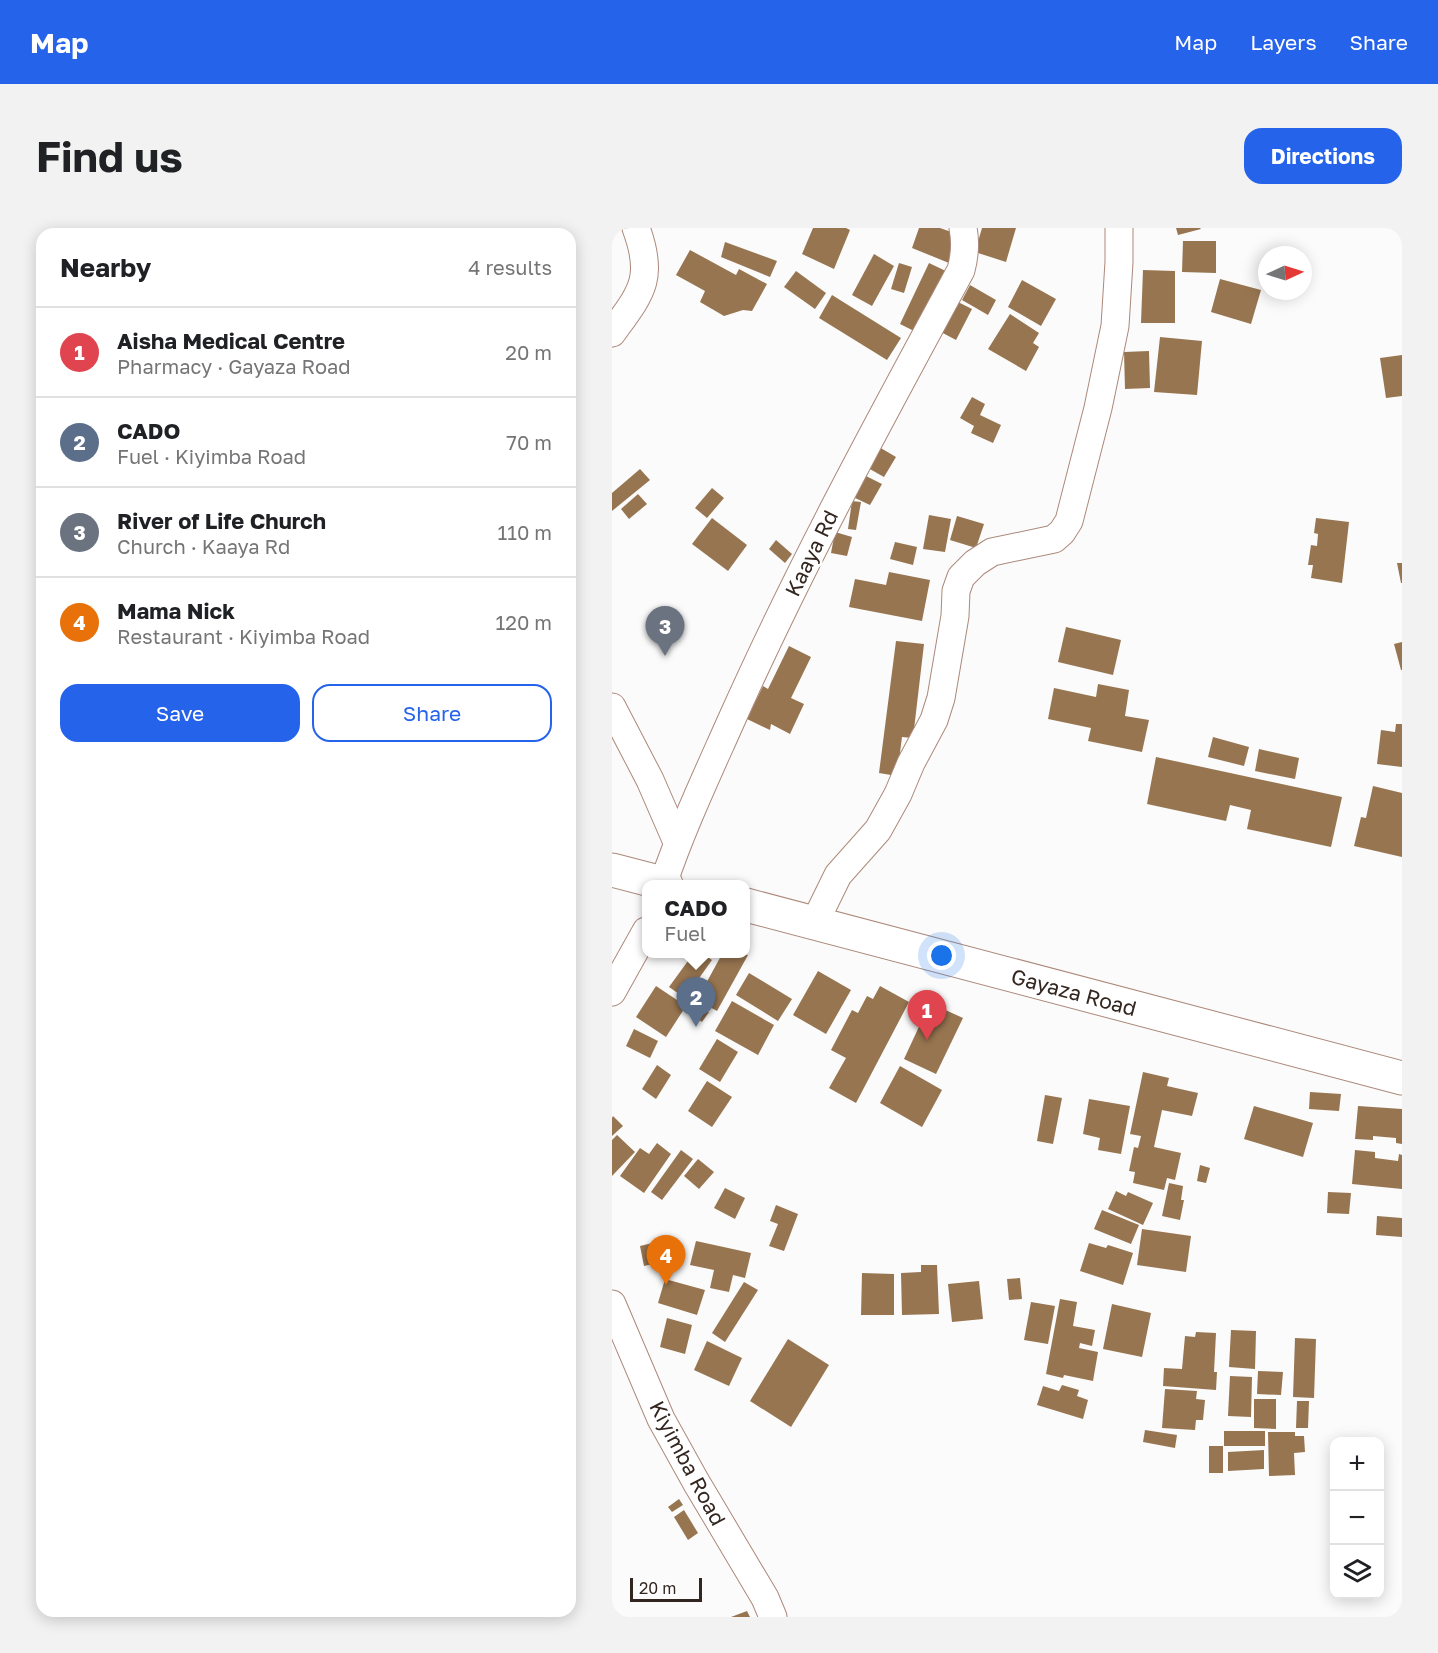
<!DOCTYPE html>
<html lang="en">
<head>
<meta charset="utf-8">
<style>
  :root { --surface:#fff; --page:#f2f2f2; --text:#202124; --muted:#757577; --line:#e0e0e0; --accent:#2563eb }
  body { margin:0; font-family:"Golos Text",sans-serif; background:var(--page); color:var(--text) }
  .controls { position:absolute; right:18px; bottom:18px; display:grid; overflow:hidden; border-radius:12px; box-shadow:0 3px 15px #0003 }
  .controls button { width:54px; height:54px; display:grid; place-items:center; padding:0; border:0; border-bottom:2px solid var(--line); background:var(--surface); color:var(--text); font:30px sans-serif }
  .compass { position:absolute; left:646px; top:18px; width:54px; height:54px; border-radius:50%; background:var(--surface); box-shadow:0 3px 15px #0003; rotate:86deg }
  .scale { position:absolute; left:18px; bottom:15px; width:72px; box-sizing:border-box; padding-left:6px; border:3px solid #33251f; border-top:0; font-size:16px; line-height:21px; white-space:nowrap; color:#33251f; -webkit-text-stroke:4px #fff; paint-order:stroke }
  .you { position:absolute; left:330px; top:728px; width:21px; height:21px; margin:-15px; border:4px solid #fff; border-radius:50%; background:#1a73e8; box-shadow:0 0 0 9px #1a73e833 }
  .badge { display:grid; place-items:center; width:39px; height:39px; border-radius:50%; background:var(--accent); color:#fff; font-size:20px; font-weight:700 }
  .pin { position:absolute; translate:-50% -50px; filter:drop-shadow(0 2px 3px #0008) }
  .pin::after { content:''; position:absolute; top:32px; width:21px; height:18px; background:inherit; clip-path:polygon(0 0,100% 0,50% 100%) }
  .popup { position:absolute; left:30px; top:652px; width:108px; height:78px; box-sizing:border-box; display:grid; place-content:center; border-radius:12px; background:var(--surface); filter:drop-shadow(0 2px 4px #0005); font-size:20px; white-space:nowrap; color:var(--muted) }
  .popup b { font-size:22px; color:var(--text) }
  .popup::after { content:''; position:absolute; left:50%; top:100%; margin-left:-12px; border:12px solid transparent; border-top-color:var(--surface) }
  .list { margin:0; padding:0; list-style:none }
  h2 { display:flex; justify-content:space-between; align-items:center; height:78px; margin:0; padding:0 24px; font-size:26px }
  h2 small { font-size:20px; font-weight:400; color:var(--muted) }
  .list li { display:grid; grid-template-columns:39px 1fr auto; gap:18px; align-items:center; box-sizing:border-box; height:90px; padding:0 24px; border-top:2px solid var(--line) }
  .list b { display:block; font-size:22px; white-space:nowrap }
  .list p { margin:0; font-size:20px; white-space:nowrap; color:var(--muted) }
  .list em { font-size:20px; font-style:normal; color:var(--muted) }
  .actions { display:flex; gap:12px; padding:18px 24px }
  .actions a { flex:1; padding:14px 0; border:2px solid var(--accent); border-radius:18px; text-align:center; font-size:21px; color:var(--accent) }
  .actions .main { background:var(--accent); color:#fff }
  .icon { flex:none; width:33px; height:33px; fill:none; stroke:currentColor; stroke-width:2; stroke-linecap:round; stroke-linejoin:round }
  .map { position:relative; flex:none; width:790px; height:1389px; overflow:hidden; border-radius:18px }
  header { display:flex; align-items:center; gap:36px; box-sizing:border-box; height:84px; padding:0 30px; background:var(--accent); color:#fff }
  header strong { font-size:28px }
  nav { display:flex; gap:33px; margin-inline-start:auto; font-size:21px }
  .intro { display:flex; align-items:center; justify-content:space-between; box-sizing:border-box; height:144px; padding:0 36px }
  h1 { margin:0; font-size:42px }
  .button { padding:15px 27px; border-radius:18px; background:var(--accent); color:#fff; font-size:21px; font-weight:700 }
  main { display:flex; gap:36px; padding:0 36px }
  aside { flex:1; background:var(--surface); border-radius:18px; box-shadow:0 3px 15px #0003 }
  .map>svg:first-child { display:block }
</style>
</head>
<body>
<header>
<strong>Map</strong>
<nav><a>Map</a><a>Layers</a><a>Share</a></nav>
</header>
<div class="intro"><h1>Find us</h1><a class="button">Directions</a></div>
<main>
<aside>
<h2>Nearby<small>4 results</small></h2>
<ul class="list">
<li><span class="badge" style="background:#e0444e">1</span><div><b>Aisha Medical Centre</b><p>Pharmacy · Gayaza Road</p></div><em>20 m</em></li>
<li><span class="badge" style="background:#5c6f8a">2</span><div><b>CADO</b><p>Fuel · Kiyimba Road</p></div><em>70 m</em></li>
<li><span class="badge" style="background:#6b7280">3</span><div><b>River of Life Church</b><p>Church · Kaaya Rd</p></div><em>110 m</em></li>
<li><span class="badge" style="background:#e8710a">4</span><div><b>Mama Nick</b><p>Restaurant · Kiyimba Road</p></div><em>120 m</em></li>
</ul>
<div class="actions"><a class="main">Save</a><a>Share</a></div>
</aside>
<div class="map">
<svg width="790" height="1389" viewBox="0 0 790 1389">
  <rect width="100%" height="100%" fill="#fbfbfb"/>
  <!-- building -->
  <g fill="#977550">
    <polygon points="201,0 234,0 238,2 222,41 190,26"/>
    <polygon points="307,0 328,0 348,7 337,35 300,20"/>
    <polygon points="370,0 404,0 394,34 363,24"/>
    <polygon points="564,0 588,0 589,1 566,7"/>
    <polygon points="571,13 604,13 604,45 570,44"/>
    <polygon points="113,14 165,33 158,49 109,29"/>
    <polygon points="78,22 124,47 127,41 155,56 140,83 131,82 112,88 88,74 93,63 64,47"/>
    <polygon points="262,26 282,38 260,78 240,67"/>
    <polygon points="287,35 300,39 292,65 279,61"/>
    <polygon points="317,35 340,46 310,107 288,96"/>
    <polygon points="531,42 563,43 563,95 529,95"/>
    <polygon points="184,43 214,65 203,81 172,59"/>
    <polygon points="608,51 649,62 639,96 599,84"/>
    <polygon points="410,52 444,71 429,98 396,79"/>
    <polygon points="358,57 384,72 376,87 350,72"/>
    <polygon points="220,67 289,110 275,132 207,90"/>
    <polygon points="342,72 360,81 344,112 327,103"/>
    <polygon points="398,86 427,105 421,115 427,119 414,143 376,121"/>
    <polygon points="548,109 590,113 585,167 542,164"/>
    <polygon points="537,123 538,160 513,161 512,124"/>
    <polygon points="790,127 790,168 774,170 768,130"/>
    <polygon points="360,169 373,176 368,187 389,197 381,215 359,205 362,198 348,190"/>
    <polygon points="267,219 284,229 272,249 256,240"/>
    <polygon points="28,241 38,252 0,283 0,265"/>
    <polygon points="252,247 270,256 258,277 241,269"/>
    <polygon points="100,260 112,270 95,290 83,280"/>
    <polygon points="26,266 35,276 17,291 9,281"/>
    <polygon points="240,273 249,274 244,302 236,301"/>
    <polygon points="317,287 339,291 333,324 311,321"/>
    <polygon points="345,288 372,296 364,320 338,312"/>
    <polygon points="100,290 135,317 116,343 80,316"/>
    <polygon points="704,290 737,294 730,355 699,350 701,337 696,337 699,317 705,318 706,306 702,305"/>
    <polygon points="223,304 240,309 235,328 219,325"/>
    <polygon points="164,312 180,326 173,335 157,321"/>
    <polygon points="283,314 305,319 301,337 278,331"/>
    <polygon points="785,335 790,335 790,355 789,355"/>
    <polygon points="277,344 318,352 310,393 237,379 243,351 274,357"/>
    <polygon points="454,399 509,412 501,447 446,434"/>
    <polygon points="284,413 312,416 301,510 290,509 285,548 267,545"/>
    <polygon points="790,414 790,442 789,442 782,416"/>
    <polygon points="177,418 199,429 179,470 192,476 178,506 159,496 158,502 135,491 151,458 156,461"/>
    <polygon points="486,456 517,462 513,488 537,492 530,524 476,513 479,500 436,491 442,460 484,469"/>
    <polygon points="784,496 790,496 790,539 765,536 769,502 783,504"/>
    <polygon points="601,509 637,519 632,538 596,529"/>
    <polygon points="647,521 687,530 683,551 643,543"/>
    <polygon points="544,529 730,569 719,619 635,601 639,582 618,577 614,593 535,576"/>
    <polygon points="761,558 790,565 790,629 742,618 749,589 754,590"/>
    <polygon points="81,726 91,726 100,732 73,770 57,759"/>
    <polygon points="110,726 133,726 136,727 105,783 85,772"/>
    <polygon points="206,743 239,762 214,806 181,787"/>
    <polygon points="137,745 180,771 166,793 124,767"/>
    <polygon points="44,758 74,778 54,809 24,789"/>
    <polygon points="268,758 297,774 244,875 217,860 234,830 219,822 240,782 246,785 255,768 261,771"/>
    <polygon points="120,773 162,797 146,827 103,803"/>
    <polygon points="85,775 97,784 90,794 78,785"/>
    <polygon points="318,775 351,790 324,846 292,831"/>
    <polygon points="22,801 46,813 38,830 14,818"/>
    <polygon points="105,811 126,824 108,854 87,841"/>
    <polygon points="45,837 59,847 44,871 30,861"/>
    <polygon points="288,838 330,862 310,899 268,875"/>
    <polygon points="531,844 557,850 555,858 586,865 580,888 550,882 542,919 569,925 563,952 555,950 552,962 521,955 523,944 517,943 522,919 526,920 529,908 518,906"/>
    <polygon points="95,853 120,869 100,899 76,883"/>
    <polygon points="698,864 729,866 727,883 697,881"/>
    <polygon points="433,867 450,870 441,916 425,913"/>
    <polygon points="477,871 518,878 509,926 486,922 488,910 471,906"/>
    <polygon points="642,878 701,895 691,929 632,911"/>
    <polygon points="746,878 790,881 790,916 784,915 784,910 761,908 761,912 743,911"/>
    <polygon points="1,888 11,898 0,908 0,890"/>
    <polygon points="5,907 23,924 0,948 0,912"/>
    <polygon points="45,915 59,926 32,965 8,948 28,920 37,926"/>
    <polygon points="69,922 81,931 50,972 39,964"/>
    <polygon points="743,922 763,924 763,930 786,933 787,926 790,927 790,961 740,956"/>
    <polygon points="86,931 102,944 87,961 72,948"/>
    <polygon points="588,937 598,940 594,955 585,953"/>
    <polygon points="557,955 571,958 569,972 572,972 568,992 550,988"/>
    <polygon points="113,960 133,970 123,991 102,980"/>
    <polygon points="504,963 514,968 516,964 541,975 531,997 496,981"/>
    <polygon points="716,964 739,965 737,986 715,985"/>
    <polygon points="164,977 186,986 172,1023 157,1018 166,996 158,993"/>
    <polygon points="490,982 527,997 519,1016 482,1001"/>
    <polygon points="765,988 790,990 790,1009 764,1007"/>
    <polygon points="530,1001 579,1008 574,1044 525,1037"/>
    <polygon points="53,1012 58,1032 32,1038 28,1018"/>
    <polygon points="84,1013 139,1025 133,1050 121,1047 117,1064 98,1060 102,1042 78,1037"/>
    <polygon points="477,1015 494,1020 496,1017 521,1025 511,1057 468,1043"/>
    <polygon points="309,1037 325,1037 327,1086 290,1087 289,1045 309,1044"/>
    <polygon points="250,1045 282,1046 282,1087 249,1087"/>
    <polygon points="408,1050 410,1071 397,1072 395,1051"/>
    <polygon points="53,1051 93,1062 85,1087 46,1075"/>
    <polygon points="367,1053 371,1091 340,1094 336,1056"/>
    <polygon points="132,1054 146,1062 113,1114 100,1105"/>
    <polygon points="448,1071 465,1074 461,1098 483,1102 480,1118 468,1115 467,1120 486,1124 481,1153 452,1147 451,1150 434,1146"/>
    <polygon points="419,1074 443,1078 436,1116 412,1112"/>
    <polygon points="500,1076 539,1085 530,1129 491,1121"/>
    <polygon points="55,1090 80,1097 73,1126 48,1119"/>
    <polygon points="619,1102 644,1103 643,1141 617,1139"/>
    <polygon points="584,1104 604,1105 602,1144 605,1144 604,1162 551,1158 552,1140 570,1141 573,1108 583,1109"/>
    <polygon points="683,1110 704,1111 702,1170 681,1169"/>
    <polygon points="176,1111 217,1137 179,1199 138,1173"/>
    <polygon points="95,1113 130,1130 117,1158 82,1142"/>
    <polygon points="646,1143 671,1144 669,1167 645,1166"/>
    <polygon points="618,1148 640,1149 639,1189 616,1188"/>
    <polygon points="450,1157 467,1162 465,1168 476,1172 471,1191 425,1177 431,1158 447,1163"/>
    <polygon points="553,1161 585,1163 584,1171 593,1172 591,1192 584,1192 583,1202 550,1200"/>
    <polygon points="642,1171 664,1171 664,1201 642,1200"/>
    <polygon points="685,1173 697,1173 696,1200 684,1200"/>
    <polygon points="533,1202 565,1207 563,1220 531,1214"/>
    <rect x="612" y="1203" width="41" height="15"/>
    <polygon points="656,1204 683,1204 683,1208 692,1208 693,1224 682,1225 683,1247 657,1248"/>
    <rect x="597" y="1218" width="14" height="27"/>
    <polygon points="652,1222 652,1241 616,1243 616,1224"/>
    <polygon points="67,1271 71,1277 60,1284 56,1279"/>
    <polygon points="72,1282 86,1305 76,1312 62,1289"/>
    <polygon points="135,1383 138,1389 119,1389"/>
  </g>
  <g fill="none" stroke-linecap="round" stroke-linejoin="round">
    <!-- minor casing -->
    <g stroke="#ac897a" stroke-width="29">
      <g id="minor">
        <path d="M0,105C29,65 43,51 24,0"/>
        <polyline points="0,479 38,552 65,614"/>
        <path d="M51,656C70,600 95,547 119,493C188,338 269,190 349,42C353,27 354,15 351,0"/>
        <polyline points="202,696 226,647 266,602 286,566 299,535 322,492 329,470 343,388 344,363 349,349 363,335 380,324 442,311 450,304 457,293 486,180 503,98 507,34 507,0"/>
        <polyline points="0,764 34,703"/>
        <polyline points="0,1076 49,1191 84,1254 153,1370 161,1389"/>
      </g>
    </g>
    <!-- major casing -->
    <g stroke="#ac897a" stroke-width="35">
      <g id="major">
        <polyline points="0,642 54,656"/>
        <polyline points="134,677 790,850"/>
      </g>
    </g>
    <!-- minor -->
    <use href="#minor" stroke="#fff" stroke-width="27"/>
    <!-- major -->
    <use href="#major" stroke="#fff" stroke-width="33"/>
  </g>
  <g text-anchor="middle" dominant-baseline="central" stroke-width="5" stroke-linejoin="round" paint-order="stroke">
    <!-- street labels -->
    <g font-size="21" fill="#33251f" stroke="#fff">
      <text transform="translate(199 325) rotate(-64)">Kaaya Rd</text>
      <text transform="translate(462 764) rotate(15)">Gayaza Road</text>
      <text transform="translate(76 1235) rotate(62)">Kiyimba Road</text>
    </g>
  </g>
</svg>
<div class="controls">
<button>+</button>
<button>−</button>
<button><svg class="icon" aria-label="layers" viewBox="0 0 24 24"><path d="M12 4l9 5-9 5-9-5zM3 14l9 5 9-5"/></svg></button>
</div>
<svg class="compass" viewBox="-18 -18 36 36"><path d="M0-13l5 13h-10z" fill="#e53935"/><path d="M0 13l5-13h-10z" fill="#757577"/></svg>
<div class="scale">20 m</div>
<div class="you"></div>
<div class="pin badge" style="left:315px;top:812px;background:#e0444e">1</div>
<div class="pin badge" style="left:84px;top:799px;background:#5c6f8a">2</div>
<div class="popup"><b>CADO</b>Fuel</div>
<div class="pin badge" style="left:53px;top:428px;background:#6b7280">3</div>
<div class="pin badge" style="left:54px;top:1057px;background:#e8710a">4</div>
</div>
</main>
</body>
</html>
